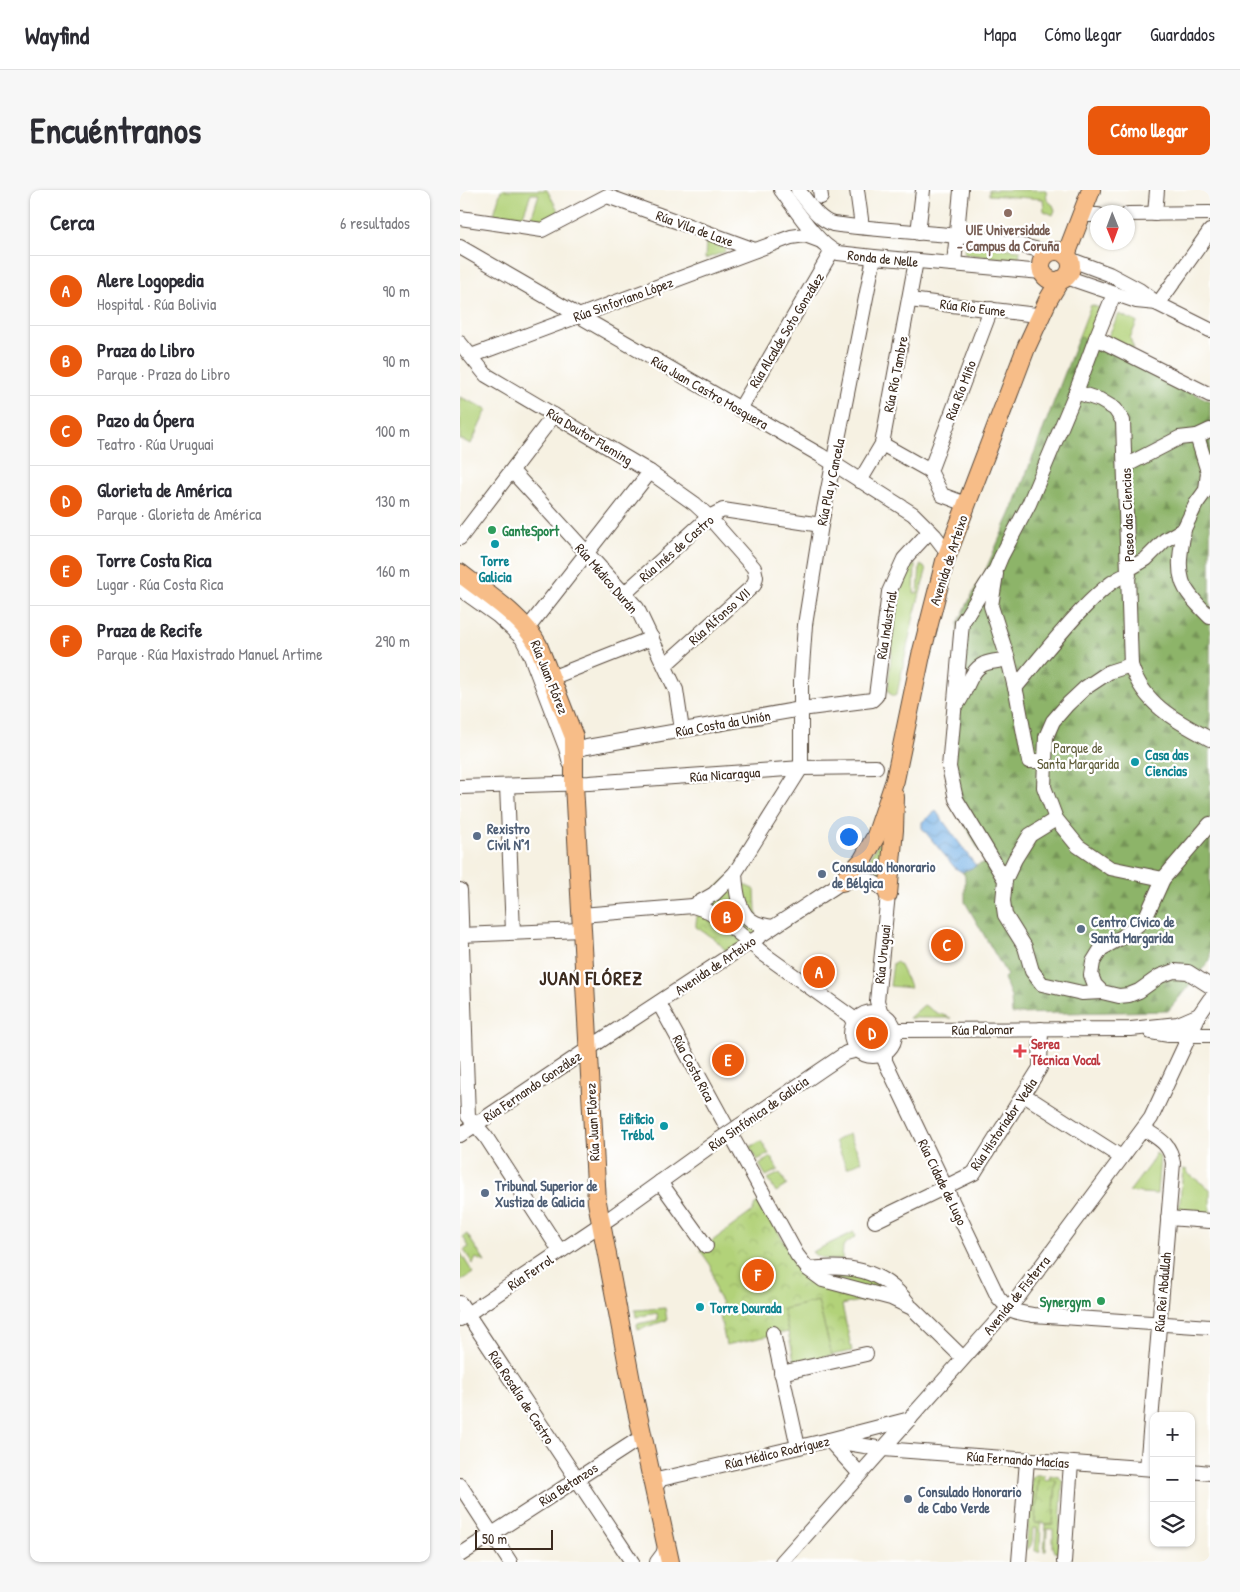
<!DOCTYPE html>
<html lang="es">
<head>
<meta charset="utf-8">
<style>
  :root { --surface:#fff; --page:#f7f7f7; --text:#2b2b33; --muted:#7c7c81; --line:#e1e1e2; --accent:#ea580c }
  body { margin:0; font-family:"Patrick Hand",sans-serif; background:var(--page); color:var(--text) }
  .controls { position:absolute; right:15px; bottom:15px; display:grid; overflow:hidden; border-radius:10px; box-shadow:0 1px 4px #0004 }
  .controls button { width:45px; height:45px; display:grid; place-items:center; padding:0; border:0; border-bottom:1px solid var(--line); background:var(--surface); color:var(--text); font:25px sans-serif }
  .compass { position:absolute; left:630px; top:15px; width:45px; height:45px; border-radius:50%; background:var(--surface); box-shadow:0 1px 4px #0004; rotate:179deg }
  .scale { position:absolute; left:15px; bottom:12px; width:78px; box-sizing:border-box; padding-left:5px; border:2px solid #3b2a1e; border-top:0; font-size:14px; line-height:18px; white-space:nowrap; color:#3b2a1e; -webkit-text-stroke:4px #fff; paint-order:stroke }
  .you { position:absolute; left:388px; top:646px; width:18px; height:18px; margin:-12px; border:4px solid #fff; border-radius:50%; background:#1a73e8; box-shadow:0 0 0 8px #1a73e833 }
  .badge { display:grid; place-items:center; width:32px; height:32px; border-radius:50%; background:var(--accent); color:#fff; font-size:16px; font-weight:700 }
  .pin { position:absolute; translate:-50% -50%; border:2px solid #fff; box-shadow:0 1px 5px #0006 }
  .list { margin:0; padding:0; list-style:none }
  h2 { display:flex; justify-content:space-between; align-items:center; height:65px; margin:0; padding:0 20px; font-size:21px }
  h2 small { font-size:16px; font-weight:400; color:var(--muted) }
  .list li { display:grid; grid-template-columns:32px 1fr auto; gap:15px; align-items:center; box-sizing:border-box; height:70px; padding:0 20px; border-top:1px solid var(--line) }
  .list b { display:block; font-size:19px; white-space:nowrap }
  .list p { margin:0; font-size:16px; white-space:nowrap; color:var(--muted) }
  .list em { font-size:16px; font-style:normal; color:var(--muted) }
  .icon { flex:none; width:28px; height:28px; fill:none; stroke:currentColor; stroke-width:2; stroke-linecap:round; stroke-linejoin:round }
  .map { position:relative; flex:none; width:750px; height:1372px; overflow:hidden; border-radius:10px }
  header { display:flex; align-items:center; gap:30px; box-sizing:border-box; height:70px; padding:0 25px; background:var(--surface); border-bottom:1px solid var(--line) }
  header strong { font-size:24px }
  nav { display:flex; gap:28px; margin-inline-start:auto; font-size:18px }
  .intro { display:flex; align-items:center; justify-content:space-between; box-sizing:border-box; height:120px; padding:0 30px }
  h1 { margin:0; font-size:35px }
  .button { padding:12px 22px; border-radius:10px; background:var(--accent); color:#fff; font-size:18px; font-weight:700 }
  main { display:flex; gap:30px; padding:0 30px }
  aside { flex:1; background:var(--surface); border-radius:10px; box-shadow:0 1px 4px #0004 }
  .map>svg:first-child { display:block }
</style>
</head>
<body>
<header>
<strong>Wayfind</strong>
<nav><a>Mapa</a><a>Cómo llegar</a><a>Guardados</a></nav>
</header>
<div class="intro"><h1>Encuéntranos</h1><a class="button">Cómo llegar</a></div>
<main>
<aside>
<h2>Cerca<small>6 resultados</small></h2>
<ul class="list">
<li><span class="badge">A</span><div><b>Alere Logopedia</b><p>Hospital · Rúa Bolivia</p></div><em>90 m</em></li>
<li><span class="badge">B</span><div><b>Praza do Libro</b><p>Parque · Praza do Libro</p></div><em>90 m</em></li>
<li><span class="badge">C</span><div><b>Pazo da Ópera</b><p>Teatro · Rúa Uruguai</p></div><em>100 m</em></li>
<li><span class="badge">D</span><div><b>Glorieta de América</b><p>Parque · Glorieta de América</p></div><em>130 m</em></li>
<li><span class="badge">E</span><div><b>Torre Costa Rica</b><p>Lugar · Rúa Costa Rica</p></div><em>160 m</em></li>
<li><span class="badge">F</span><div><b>Praza de Recife</b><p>Parque · Rúa Maxistrado Manuel Artime</p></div><em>290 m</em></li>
</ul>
</aside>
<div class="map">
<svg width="750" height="1372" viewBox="0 0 750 1372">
  <defs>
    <pattern id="forest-firs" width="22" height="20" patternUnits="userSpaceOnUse" patternTransform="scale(1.25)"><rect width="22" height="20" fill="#8db469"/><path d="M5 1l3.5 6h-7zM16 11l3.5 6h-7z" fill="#749356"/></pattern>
    <pattern id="park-crowns" width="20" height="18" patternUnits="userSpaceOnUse" patternTransform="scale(1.25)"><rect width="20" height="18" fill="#b2d279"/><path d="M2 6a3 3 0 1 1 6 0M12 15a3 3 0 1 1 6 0" fill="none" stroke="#9ab468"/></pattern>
    <pattern id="water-waves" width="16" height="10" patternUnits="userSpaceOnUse" patternTransform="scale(1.25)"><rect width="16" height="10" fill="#74b1e6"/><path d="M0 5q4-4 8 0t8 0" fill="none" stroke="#6090ba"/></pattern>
  </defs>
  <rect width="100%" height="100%" fill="#fff"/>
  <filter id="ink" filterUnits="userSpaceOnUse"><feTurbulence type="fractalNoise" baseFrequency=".02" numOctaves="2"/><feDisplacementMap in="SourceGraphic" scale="10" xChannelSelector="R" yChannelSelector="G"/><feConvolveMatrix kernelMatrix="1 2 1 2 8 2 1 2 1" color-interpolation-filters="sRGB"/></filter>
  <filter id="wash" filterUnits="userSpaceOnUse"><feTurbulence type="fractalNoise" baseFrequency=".0096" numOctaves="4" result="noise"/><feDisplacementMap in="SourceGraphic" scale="20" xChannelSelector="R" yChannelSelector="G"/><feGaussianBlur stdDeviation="1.12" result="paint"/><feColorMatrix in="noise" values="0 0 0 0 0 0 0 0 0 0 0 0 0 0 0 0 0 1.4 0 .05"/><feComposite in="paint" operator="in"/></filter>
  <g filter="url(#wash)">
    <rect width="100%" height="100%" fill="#f6f1e2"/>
    <!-- green -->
    <g fill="#b2d279" stroke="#767e4c">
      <polygon points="41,0 87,0 99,22 84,31 71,29 79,4 71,4 62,28 34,24"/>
      <polygon points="529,0 586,0 587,10 593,15 595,20 593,25 584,21 583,9 529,5"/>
      <polygon points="246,52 265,58 265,62 245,69"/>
      <polygon points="510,55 560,60 559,70 505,64 504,61 506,56"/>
      <polygon points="631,115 643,119 630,152 619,146"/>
      <polygon points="659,124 677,132 670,148 674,159 648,147"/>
      <polygon points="0,207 27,219 11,254 0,249"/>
      <path d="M455,374L454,403H458L460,375L464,377L466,381L453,430L437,504L435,506H432L428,500C430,477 436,383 455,374Z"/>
      <polygon points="426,638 422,689 410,683 402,682"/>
      <polygon points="436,772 439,774 451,798 430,796 433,773"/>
      <polygon points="464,815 477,823 491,828 449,828"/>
      <circle cx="412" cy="844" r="10"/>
      <polygon points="389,944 402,971 387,978 375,951"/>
      <polygon points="301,951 309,964 297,970 290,957"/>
      <polygon points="696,963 700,966 697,1004 669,1002 690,974"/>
      <polygon points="311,967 318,980 306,986 299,974"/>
      <polygon points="723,979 727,980 727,983 750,999 750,1023 719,1020"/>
      <polygon points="320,983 327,995 316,1002 308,989"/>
      <path d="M394,1042L396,1046L383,1056L382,1070C371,1070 360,1070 352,1062Z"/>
      <polygon points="7,1044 25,1072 16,1068 13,1074 4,1060 9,1057 3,1047"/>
      <polygon points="0,1062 13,1083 1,1091 0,1089"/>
      <polygon points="370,1082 405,1085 445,1112 367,1087"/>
      <polygon points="358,1111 372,1165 335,1174 323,1119"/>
      <polygon points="205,1118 207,1130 178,1140 177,1134 198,1130 197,1123 176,1127 175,1120"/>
      <path d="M576,1285H585L584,1290H578L575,1333L581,1334L580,1361H575L577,1338H573C572,1345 574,1357 566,1360L572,1288Z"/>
      <polygon points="590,1285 599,1287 603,1292 598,1363 595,1362 593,1357 593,1339 587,1339 586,1361 584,1361 586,1334 593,1334 596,1291 589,1290"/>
    </g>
    <!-- forest -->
    <polygon fill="url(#forest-firs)" stroke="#646f44" points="619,146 750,211 750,736 746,746 750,749 750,770 708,821 552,824 551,807 544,788 547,785 505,712 505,686 502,682 525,672 492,609 498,433 520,389 523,386 555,313"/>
    <!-- park -->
    <g fill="url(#park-crowns)" stroke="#767e4c">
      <path d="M268,687L295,700L296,720L301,745L266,761L257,751L236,737C235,716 254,700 268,687Z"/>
      <polygon points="300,1011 342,1082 354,1091 405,1105 404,1109 401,1113 399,1111 382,1115 392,1161 372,1165 358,1111 323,1119 328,1142 266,1155 260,1126 262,1113 256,1103 251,1076 240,1060 293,1021 295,1014"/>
      <polygon points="578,1289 596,1290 593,1334 575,1333"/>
    </g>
    <!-- water -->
    <polygon fill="url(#water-waves)" stroke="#586e82" points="476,621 516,676 502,682 495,678 462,638 462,632"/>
  </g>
  <g filter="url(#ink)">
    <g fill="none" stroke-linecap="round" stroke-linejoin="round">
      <!-- minor casing -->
      <g stroke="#57483b" stroke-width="16">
        <g id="minor">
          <path d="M321,0C334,17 359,56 378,63L414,67L582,82"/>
          <path d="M338,0C349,13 357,29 373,34C444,44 521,42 589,63"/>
          <polyline points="360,0 361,7"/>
          <polyline points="397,0 401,29 401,37"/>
          <polyline points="668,24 750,23"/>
          <polyline points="695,24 697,0"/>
          <polyline points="621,25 638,25"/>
          <polyline points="0,28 82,40 147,6 295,60"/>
          <polyline points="458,43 463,0"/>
          <polyline points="0,57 360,265 453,324 475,346 488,363"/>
          <polyline points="609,69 649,84 679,100 698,114 750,140"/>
          <polyline points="494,74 501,0"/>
          <polyline points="606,87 676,111 697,113"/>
          <polyline points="654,104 636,148 750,205"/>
          <polyline points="449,110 577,125"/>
          <polyline points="698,114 750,41"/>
          <polyline points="636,148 616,202 569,314 541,367 536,379 502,433 489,577 496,609 545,690 543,711 545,725 565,757 572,781 582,794 622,803 642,802"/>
          <polyline points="0,153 26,185 190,282 235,314 249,327 294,378 296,387 294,395 205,475"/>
          <polyline points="11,166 331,47 345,45 361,51"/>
          <polyline points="616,202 640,210 655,219 663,231 671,475"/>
          <polyline points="280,219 372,61"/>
          <polyline points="422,254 470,281 482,305 498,311"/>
          <polyline points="665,276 719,248 737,246"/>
          <polyline points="52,281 177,418 216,500 222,540"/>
          <polyline points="470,281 531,119"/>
          <polyline points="400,291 422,254 456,71"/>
          <path d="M724,339C722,355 717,374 722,390C725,403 741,418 750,427"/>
          <polyline points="0,348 94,225"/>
          <polyline points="669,379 686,369 705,350 724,339 736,314 746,300 748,282 737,246 750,240"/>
          <polyline points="536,384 531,416 548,469 557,506 569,571 584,571"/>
          <polyline points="0,399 38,426 62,448 70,464 106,558 110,573"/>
          <polyline points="164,404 249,327 263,320 361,335"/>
          <polyline points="68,438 190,282"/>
          <polyline points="91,488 192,448"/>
          <path d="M555,498C574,476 643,385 669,385"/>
          <path d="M498,513C507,501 509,481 524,474C531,471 540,471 548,469"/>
          <polyline points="115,560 127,557 341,519 412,510 416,506 429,402 444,369 470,341"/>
          <polyline points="47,596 53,742"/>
          <polyline points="0,597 129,593 341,578 416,577"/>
          <polyline points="750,634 703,689 685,729 664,746 641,759 633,772 631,785 635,795 642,802 659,806 669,805 679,801 700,786 714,781 728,782 750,796"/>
          <path d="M275,683C276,700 278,726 296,733C301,735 307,736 313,737"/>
          <path d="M703,689L650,678L618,656L596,629L584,597L586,547L593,531L607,515L625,498L649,482L671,475C683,514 716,531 750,549"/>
          <polyline points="545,690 555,669 570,645 596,629"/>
          <polyline points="0,700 8,926 26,947 98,1058 102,1060"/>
          <polyline points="233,716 248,721 263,730 305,765 390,826 394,833"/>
          <polyline points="121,725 233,716 254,704 275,683 341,578 341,491 345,435 361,335 414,67"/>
          <polyline points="0,745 122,740"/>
          <polyline points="200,812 201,817 207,828 337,1065 348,1079 363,1090 431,1108 452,1118 503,1168"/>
          <circle cx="413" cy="844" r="22"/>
          <polyline points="435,840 671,839 718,834 739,825"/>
          <polyline points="691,842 709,845 750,845"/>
          <path d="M425,862V871L538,1107C551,1122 554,1122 573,1125L750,1137"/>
          <polyline points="564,905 661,967"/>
          <polyline points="279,936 386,863 398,860"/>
          <path d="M684,939C699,949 710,953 713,973L687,1278"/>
          <path d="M0,945L146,847L382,692C403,687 412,687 428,704L417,811L421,823"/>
          <polyline points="200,992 246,1056"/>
          <polyline points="708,1028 750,1031"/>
          <polyline points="415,1031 514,983 580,878 581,839"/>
          <path d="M348,1079C389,1074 422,1079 448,1113"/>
          <polyline points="0,1113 172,1372"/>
          <polyline points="0,1129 153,1026 260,949"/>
          <polyline points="313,1143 338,1257"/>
          <polyline points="321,1183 406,1164"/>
          <polyline points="369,1250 423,1259 694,1279"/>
          <polyline points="369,1250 400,1284"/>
          <polyline points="731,1281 750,1283"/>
          <polyline points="0,1295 50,1372"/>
          <polyline points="195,1304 196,1296 201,1289 369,1250 450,1229"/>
          <polyline points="0,1365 174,1252 179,1252 185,1258"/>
          <polyline points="197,1372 203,1364 206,1355"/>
          <polyline points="322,1372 559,1106 691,928 739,825 750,809"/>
          <polyline points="559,1372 567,1270"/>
          <polyline points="604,1372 611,1273"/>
        </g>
      </g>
      <!-- major casing -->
      <g stroke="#57483b" stroke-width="20">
        <g id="major">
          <circle cx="596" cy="76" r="15"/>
          <polyline points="606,65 631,0"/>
          <path d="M0,383C26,404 62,425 78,455L114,547V594L137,1012L174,1207L210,1372"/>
          <polyline points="382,692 402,671 416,646 435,590 461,465 485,371 566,158 588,110 600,90"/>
          <polyline points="428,704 434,640 435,607"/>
        </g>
      </g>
      <!-- minor -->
      <use href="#minor" stroke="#fff" stroke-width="14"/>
      <!-- major -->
      <use href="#major" stroke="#f7bd88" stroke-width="18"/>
      <!-- minor-bridge casing -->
      <g stroke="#57483b" stroke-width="16" stroke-linecap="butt">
        <polyline id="minor-bridge" points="260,949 279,936"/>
      </g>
      <!-- minor-bridge -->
      <use href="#minor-bridge" stroke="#fff" stroke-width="14"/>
    </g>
  </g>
  <!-- markers -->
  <circle fill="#8d6e63" stroke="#fff" stroke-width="2" cx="548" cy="23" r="5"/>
  <g fill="#2e9e5b" stroke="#fff" stroke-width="2">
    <circle cx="32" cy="340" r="5"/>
    <circle cx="641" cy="1111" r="5"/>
  </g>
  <g fill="#0f9aa8" stroke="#fff" stroke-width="2">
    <circle cx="35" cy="354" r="5"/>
    <circle cx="675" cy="572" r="5"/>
    <circle cx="204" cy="936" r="5"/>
    <circle cx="240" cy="1117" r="5"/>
  </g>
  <g fill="#5c6f8a" stroke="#fff" stroke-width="2">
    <circle cx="17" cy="646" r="5"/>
    <circle cx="362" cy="684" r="5"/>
    <circle cx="621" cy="739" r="5"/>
    <circle cx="25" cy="1003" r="5"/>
    <circle cx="448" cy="1309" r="5"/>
  </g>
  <path fill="#e0444e" stroke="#fff" stroke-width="2" d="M557.5 853.5h5v5h5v5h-5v5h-5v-5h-5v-5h5z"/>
  <g text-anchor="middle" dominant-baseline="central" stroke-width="4.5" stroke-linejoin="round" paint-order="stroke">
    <!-- street labels -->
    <g font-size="14" fill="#3b2a1e" stroke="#fff">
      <text transform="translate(235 38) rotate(20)">Rúa Vila de Laxe</text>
      <text transform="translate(423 68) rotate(6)">Ronda de Nelle</text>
      <text transform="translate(163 109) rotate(-20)">Rúa Sinforiano López</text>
      <text transform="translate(513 117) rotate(7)">Rúa Río Eume</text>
      <text transform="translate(326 140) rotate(-59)">Rúa Alcalde Soto González</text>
      <text transform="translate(435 184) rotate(-79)">Rúa Río Tambre</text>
      <text transform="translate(500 200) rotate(-69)">Rúa Río Miño</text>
      <text transform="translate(250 202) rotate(30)">Rúa Juan Castro Mosquera</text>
      <text transform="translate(130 246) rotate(31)">Rúa Doutor Fleming</text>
      <text transform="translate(370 292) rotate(-78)">Rúa Pla y Cancela</text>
      <text transform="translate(667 325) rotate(-92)">Paseo das Ciencias</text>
      <text transform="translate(216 358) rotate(-41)">Rúa Inés de Castro</text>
      <text transform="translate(488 370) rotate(-72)">Avenida de Arteixo</text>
      <text transform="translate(147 388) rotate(49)">Rúa Médico Durán</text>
      <text transform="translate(259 426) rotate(-42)">Rúa Alfonso VII</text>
      <text transform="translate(426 435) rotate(-81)">Rúa Industrial</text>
      <text transform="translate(90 487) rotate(68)">Rúa Juan Flórez</text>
      <text transform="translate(263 533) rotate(-10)">Rúa Costa da Unión</text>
      <text transform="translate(265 584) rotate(-4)">Rúa Nicaragua</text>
      <text transform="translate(422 764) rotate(-84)">Rúa Uruguai</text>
      <text transform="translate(255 775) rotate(-34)">Avenida de Arteixo</text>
      <text transform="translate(523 839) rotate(-1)">Rúa Palomar</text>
      <text transform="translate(234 878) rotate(62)">Rúa Costa Rica</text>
      <text transform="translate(72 896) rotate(-34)">Rúa Fernando González</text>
      <text transform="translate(298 923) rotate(-35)">Rúa Sinfónica de Galicia</text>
      <text transform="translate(132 932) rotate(-93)">Rúa Juan Flórez</text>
      <text transform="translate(543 934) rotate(-56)">Rúa Historiador Vedia</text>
      <text transform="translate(483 992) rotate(64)">Rúa Cidade de Lugo</text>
      <text transform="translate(70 1082) rotate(-34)">Rúa Ferrol</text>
      <text transform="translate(702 1102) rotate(-85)">Rúa Rei Abdullah</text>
      <text transform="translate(556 1105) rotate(-51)">Avenida de Fisterra</text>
      <text transform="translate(62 1207) rotate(57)">Rúa Rosalía de Castro</text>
      <text transform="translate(317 1262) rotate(-13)">Rúa Médico Rodríguez</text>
      <text transform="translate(558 1269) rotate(4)">Rúa Fernando Macías</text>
      <text transform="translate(108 1294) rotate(-33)">Rúa Betanzos</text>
    </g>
    <!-- education labels -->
    <g font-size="14" font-weight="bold" fill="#785e54" stroke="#fff">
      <text x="548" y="39">UIE Universidade<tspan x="548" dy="16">- Campus da Coruña</tspan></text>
    </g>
    <!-- leisure labels -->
    <g font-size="14" font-weight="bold" fill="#27864d" stroke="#fff" text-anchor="start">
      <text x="42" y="340">GanteSport</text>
      <text x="631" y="1111" text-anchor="end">Synergym</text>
    </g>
    <!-- culture labels -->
    <g font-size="14" font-weight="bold" fill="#0d838f" stroke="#fff" text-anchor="start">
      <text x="35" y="370" text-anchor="middle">Torre<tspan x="35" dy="16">Galicia</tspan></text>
      <text x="685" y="564">Casa das<tspan x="685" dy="16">Ciencias</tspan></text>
      <text x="194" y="928" text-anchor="end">Edificio<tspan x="194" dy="16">Trébol</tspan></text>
      <text x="250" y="1117">Torre Dourada</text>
    </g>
    <!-- park labels -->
    <g font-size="14" fill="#5f5c39" stroke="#fff">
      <text x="618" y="557">Parque de<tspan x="618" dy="16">Santa Margarida</tspan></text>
    </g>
    <!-- service labels -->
    <g font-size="14" font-weight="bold" fill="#4e5e75" stroke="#fff" text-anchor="start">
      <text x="27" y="638">Rexistro<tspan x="27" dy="16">Civil N°1</tspan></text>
      <text x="372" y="676">Consulado Honorario<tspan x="372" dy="16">de Bélgica</tspan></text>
      <text x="631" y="731">Centro Cívico de<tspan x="631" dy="16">Santa Margarida</tspan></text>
      <text x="35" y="995">Tribunal Superior de<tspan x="35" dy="16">Xustiza de Galicia</tspan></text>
      <text x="458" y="1301">Consulado Honorario<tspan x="458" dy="16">de Cabo Verde</tspan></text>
    </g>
    <!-- health labels -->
    <g font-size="14" font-weight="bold" fill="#be3a42" stroke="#fff" text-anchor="start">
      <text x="571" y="853">Serea<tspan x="571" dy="16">Técnica Vocal</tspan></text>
    </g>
    <!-- district labels -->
    <g font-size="19" font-weight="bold" letter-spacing="1" fill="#3b2a1e" stroke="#fff">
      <text x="131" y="788">JUAN FLÓREZ</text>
    </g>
  </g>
</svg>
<div class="controls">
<button>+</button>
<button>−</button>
<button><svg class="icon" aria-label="layers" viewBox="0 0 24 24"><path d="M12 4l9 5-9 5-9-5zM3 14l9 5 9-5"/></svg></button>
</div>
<svg class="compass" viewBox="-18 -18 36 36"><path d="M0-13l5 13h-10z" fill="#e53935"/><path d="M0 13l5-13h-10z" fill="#7c7c81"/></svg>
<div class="scale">50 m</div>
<div class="you"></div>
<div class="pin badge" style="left:359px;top:782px">A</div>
<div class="pin badge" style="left:267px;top:727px">B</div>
<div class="pin badge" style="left:487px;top:755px">C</div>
<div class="pin badge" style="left:412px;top:843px">D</div>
<div class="pin badge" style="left:268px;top:870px">E</div>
<div class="pin badge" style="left:298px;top:1085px">F</div>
</div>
</main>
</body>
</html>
